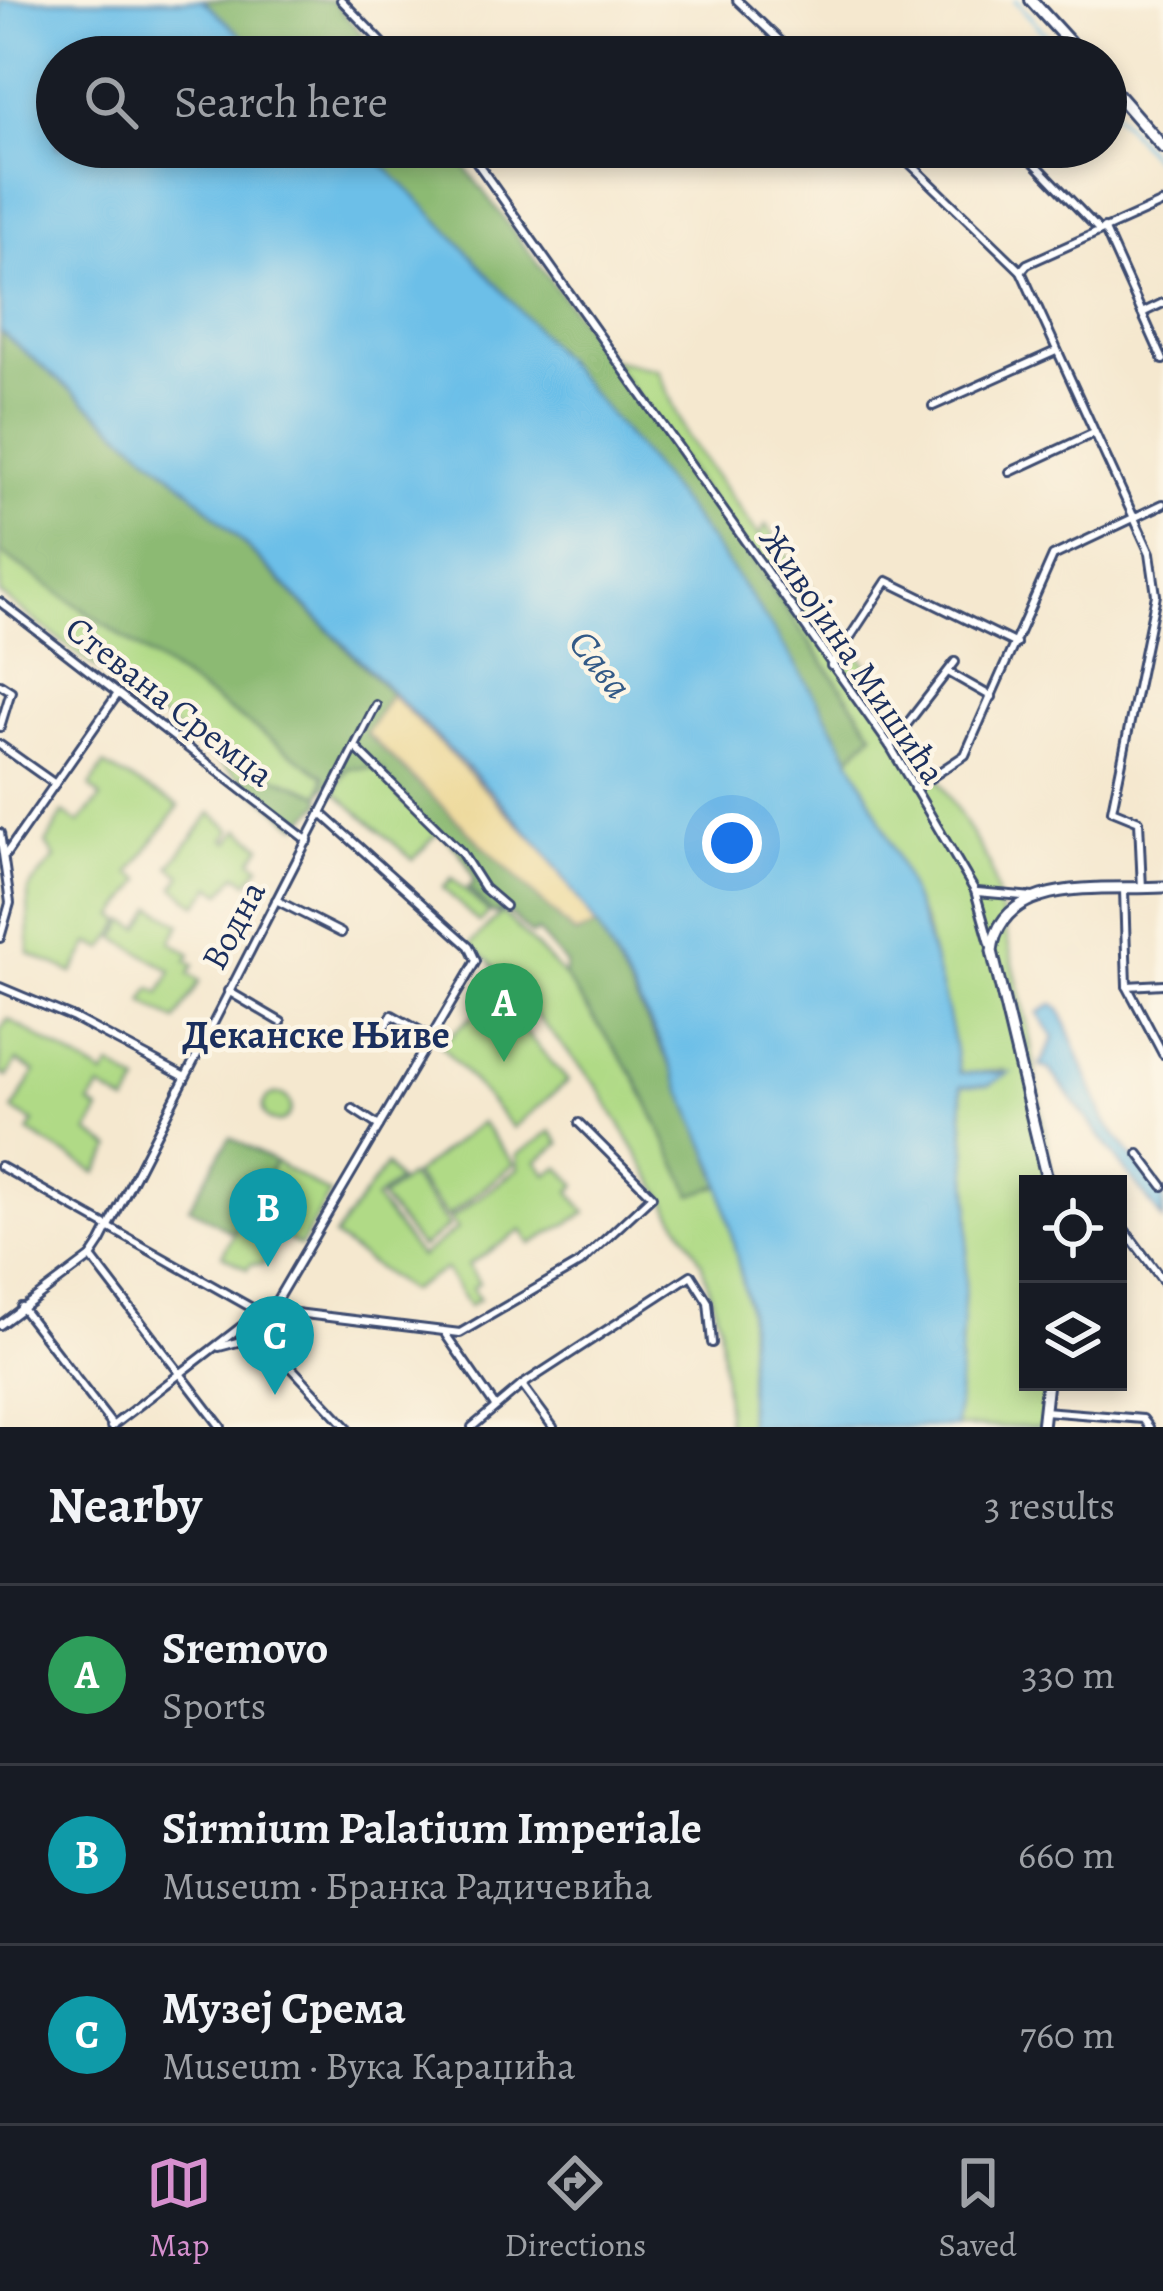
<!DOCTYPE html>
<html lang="en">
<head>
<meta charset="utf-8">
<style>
  :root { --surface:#171b24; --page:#242831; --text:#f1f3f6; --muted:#9ea1a6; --line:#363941; --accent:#d690ce }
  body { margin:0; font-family:Alegreya,serif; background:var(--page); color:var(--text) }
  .controls { position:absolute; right:36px; bottom:36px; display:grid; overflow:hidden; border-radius:0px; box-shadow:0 6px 18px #0003 }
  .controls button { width:108px; height:108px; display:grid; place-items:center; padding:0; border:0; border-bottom:3px solid var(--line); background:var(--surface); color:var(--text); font:60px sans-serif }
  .you { position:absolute; left:732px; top:843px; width:42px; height:42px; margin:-30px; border:9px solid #fff; border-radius:50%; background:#1a73e8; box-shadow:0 0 0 18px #1a73e833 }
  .badge { display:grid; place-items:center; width:78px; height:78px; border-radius:50%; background:var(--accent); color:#fff; font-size:39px; font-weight:700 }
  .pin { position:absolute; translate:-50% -99px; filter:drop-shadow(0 3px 6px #0008) }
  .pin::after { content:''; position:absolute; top:63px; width:42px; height:36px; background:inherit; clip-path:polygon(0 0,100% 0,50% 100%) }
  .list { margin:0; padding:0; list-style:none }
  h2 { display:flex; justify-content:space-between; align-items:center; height:156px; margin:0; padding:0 48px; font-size:51px }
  h2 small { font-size:39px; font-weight:400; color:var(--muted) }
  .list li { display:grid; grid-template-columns:78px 1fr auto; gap:36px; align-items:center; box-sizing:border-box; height:180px; padding:0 48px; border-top:3px solid var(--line) }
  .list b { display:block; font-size:45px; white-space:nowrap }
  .list p { margin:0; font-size:39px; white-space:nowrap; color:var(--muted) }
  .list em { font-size:39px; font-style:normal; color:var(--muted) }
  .icon { flex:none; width:66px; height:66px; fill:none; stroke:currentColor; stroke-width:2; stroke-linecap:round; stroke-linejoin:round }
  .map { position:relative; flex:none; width:1163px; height:1427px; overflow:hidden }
  .search { position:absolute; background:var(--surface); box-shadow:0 6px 18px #0003; left:36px; right:36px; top:36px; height:132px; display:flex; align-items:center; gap:30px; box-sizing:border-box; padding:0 42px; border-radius:66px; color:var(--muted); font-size:45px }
  .sheet { height:696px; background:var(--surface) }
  nav { display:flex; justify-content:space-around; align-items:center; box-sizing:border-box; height:168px; border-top:3px solid var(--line); background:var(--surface); font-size:33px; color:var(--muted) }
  nav a { display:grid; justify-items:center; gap:6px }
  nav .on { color:var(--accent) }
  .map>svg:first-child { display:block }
</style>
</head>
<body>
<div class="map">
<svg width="1163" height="1427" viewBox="0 0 1163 1427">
  <rect width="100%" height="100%" fill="#fcf5e5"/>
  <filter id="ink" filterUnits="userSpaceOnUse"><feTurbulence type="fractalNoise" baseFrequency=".00833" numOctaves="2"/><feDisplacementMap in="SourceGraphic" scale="24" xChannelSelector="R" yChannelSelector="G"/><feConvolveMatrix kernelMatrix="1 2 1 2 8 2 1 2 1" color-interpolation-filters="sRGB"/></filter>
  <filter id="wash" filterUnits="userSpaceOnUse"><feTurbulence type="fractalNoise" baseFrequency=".004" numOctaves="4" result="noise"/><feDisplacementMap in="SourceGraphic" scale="48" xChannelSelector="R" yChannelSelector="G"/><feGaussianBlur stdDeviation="2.7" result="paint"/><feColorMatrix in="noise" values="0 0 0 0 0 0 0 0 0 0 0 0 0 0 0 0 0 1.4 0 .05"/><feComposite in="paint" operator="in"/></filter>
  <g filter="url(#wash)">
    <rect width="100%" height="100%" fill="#f5e8cf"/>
    <!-- green -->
    <g fill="#b0da86" stroke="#668472" stroke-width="3">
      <polygon points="610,359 658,370 687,437 759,536 766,525 897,708 990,865 1028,1027 1053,1184 1028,1184 1028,1382 1050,1382 1046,1427 956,1427 970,1204 961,1085 989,1085 1004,1070 960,1074 925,925 849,758 873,732"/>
      <polygon points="0,552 324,776 321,795 255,769 240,778 0,594"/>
      <polygon points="104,765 179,806 130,873 142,880 116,916 123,922 104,949 90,943 73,973 29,953 28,889 55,858 46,844 63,813 79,823 101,798 90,786"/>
      <polygon points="348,767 383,769 440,830 413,860 335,792"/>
      <polygon points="211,813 232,830 225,839 229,842 240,829 262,846 252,860 260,866 248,882 237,874 222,893 212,886 197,905 174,887 182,875 170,866"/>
      <polygon points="452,878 489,913 479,923 443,888"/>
      <polygon points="153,907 181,924 171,942 191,954 187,961 194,965 189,974 200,981 176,1021 143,1002 151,988 160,993 172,971 116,938 126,921 140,928"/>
      <polygon points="502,912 564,976 635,1077 692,1194 721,1185 749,1311 748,1427 728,1427 719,1322 701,1261 598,1087 489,961 469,946"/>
      <polygon points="495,997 568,1081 513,1128 440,1044"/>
      <polygon points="8,1019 104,1076 111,1066 139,1084 127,1104 100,1088 90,1104 100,1111 88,1132 112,1148 97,1173 28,1132 34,1122 13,1110 35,1072 17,1061 7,1077 0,1073 0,1032"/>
      <circle cx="277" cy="1108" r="14"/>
      <polygon points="481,1122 514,1164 447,1217 413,1175"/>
      <polygon points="551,1131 560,1144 537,1161 547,1175 559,1167 577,1185 570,1191 586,1213 531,1244 522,1230 468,1265 479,1283 472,1288 479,1299 469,1306 445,1269 409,1291 334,1237 386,1165 398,1181 375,1199 420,1257 457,1229 450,1219 518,1169 517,1155"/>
      <polygon points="275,1162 330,1194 300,1246 280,1235 264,1264 251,1264 247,1269 222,1255"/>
      <polygon points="409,1176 449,1226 421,1248 381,1198"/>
    </g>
    <!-- forest -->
    <g fill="#8cba73" stroke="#547468" stroke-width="3">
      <polygon points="202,0 332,0 382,57 264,57"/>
      <path d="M363,147H450L610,359L873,733L849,758C764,607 658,469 544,339C487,273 428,205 363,147Z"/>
      <path d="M0,331L188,488L391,694L367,734L575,934L597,926L689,1101L721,1185L692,1195L635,1077L564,976L566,964L537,931L532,935L505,909L493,914L468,888L474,882C463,831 398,817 382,769L348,768L322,791L324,776L0,552Z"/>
      <polygon points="255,769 321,795 322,803 298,825 292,822 240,778"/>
      <polygon points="230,1137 275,1162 233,1233 189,1207"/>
    </g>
    <!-- sand -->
    <polygon fill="#eeda9e" stroke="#84847e" stroke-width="3" points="391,694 544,850 597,926 575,934 366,733"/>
    <!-- water -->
    <g fill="#6cbfe8" stroke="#4477a3" stroke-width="3">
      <path d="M0,0H202L208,5L264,57H57V147H363C435,211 499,287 562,359C740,564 917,799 959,1073H1009L989,1085L961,1086L970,1204L956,1427H748L749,1311L717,1171L658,1037L597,926L544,850L493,793L188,488L0,331Z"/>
      <polygon points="1053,1004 1060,1009 1105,1121 1163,1197 1163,1220 1050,1070 1040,1065 1054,1038 1038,1013"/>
    </g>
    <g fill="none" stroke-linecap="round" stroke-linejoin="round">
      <!-- stream -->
      <g stroke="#6cbfe8" stroke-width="3">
        <polyline points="1015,0 1066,57"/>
        <polyline points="1106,103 1163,170"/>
      </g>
    </g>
  </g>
  <g filter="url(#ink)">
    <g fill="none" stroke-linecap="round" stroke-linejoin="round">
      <!-- street casing -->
      <g stroke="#3c4b6f" stroke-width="12">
        <g id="street">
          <polyline points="341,0 396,57"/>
          <polyline points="737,0 797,57"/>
          <polyline points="466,147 890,746 975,891 991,947"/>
          <polyline points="893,147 1021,271 1150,553 1156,595 1112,810 1139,821 1142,889"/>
          <polyline points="1027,155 1099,230"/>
          <polyline points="1104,228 1163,360"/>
          <polyline points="1021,271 1027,264 1163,203"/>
          <polyline points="1142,313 1163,303"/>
          <polyline points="933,406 1056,351"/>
          <polyline points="1010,472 1094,433"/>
          <polyline points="0,602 308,841"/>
          <polyline points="831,666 887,581 1016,644"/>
          <polyline points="948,672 992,697"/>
          <polyline points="0,684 11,691 0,727"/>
          <polyline points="0,745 55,784"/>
          <polyline points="890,746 955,662"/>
          <polyline points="355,747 461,852 484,888 505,906"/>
          <polyline points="914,789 965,755 1053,556 1163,504"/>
          <polyline points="321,813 376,705"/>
          <polyline points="0,833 10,903 0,938"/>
          <polyline points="6,854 117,695"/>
          <polyline points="1124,890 1127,986 1163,1054"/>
          <polyline points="977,892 1033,897"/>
          <polyline points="276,900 341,933"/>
          <polyline points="1127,986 1163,984"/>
          <polyline points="0,987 74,1018 185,1077"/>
          <polyline points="228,991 281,1022"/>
          <polyline points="380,1035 392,1015 431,1037"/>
          <polyline points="353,1109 379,1126"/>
          <polyline points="1139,1154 1163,1186"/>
          <polyline points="0,1166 252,1308 270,1310"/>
          <polyline points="1118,1221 1163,1281"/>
          <polyline points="91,1257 221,1427"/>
          <polyline points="21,1307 113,1426"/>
          <polyline points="0,1325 91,1257 101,1242 321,813 469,946 476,961 271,1310 257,1322"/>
          <polyline points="260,1334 347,1427"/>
          <polyline points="446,1335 495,1406"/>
          <polyline points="253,1338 279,1358"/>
          <polyline points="219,1347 256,1337 272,1318 288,1312 460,1333 580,1263 652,1196 579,1123"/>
          <polyline points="522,1385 553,1427"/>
          <polyline points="1044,1411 1143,1419 1149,1427"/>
          <polyline points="111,1427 247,1322 256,1321"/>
          <polyline points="472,1427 522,1385 691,1275 708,1302 712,1343"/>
        </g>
      </g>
      <!-- secondary casing -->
      <g stroke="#3c4b6f" stroke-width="15">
        <g id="secondary">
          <path d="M1048,1184L992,951C1001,874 1105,891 1163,887"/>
          <polyline points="1042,1427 1047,1382"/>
        </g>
      </g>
      <!-- primary casing -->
      <g stroke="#3c4b6f" stroke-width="16">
        <g id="primary">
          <polyline points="1031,0 1083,57"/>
          <polyline points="1106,82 1163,147"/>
        </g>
      </g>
      <!-- street -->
      <use href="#street" stroke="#fff" stroke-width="6"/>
      <!-- secondary -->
      <use href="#secondary" stroke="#fff" stroke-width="9"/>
      <!-- primary -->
      <use href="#primary" stroke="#fff" stroke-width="10"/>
    </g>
  </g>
  <g text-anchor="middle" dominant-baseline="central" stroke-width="9" stroke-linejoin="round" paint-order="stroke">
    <!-- street labels -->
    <g font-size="36" fill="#1b2f5e" stroke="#fcf5e5">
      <text transform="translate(853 655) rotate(56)">Живојина Мишића</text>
      <text transform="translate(170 701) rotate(38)">Стевана Сремца</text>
      <text transform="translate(233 925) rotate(-62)">Водна</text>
    </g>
    <!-- water labels -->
    <g font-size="39" font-style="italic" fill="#335a87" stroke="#fcf5e5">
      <text transform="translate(601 664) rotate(52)">Сава</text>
    </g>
    <!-- neighbourhood labels -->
    <g font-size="39" font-weight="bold" fill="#1b2f5e" stroke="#fcf5e5">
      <text x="316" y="1034">Деканске Њиве</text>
    </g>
  </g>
</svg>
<div class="controls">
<button><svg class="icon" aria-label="locate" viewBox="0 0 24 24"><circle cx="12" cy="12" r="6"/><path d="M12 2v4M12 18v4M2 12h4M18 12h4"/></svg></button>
<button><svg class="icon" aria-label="layers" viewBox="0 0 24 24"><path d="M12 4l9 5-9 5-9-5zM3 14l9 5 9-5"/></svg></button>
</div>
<div class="you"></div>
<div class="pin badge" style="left:504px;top:1062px;background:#2e9e5b">A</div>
<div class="pin badge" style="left:268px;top:1267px;background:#0f9aa8">B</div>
<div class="pin badge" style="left:275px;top:1395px;background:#0f9aa8">C</div>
<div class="search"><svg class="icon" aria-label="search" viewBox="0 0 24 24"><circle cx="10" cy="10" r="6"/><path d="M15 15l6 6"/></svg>Search here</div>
</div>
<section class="sheet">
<h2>Nearby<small>3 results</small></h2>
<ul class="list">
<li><span class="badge" style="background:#2e9e5b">A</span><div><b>Sremovo</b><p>Sports</p></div><em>330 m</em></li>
<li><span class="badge" style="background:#0f9aa8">B</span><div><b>Sirmium Palatium Imperiale</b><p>Museum · Бранка Радичевића</p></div><em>660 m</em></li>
<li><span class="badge" style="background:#0f9aa8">C</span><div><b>Музеј Срема</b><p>Museum · Вука Караџића</p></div><em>760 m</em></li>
</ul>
</section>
<nav>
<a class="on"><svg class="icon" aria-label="map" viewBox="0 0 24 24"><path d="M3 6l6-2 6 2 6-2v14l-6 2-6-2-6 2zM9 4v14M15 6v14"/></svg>Map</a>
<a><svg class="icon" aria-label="directions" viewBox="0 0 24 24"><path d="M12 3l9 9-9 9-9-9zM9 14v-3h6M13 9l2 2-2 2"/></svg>Directions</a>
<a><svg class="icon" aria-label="saved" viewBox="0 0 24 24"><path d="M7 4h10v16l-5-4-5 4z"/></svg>Saved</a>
</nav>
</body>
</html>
